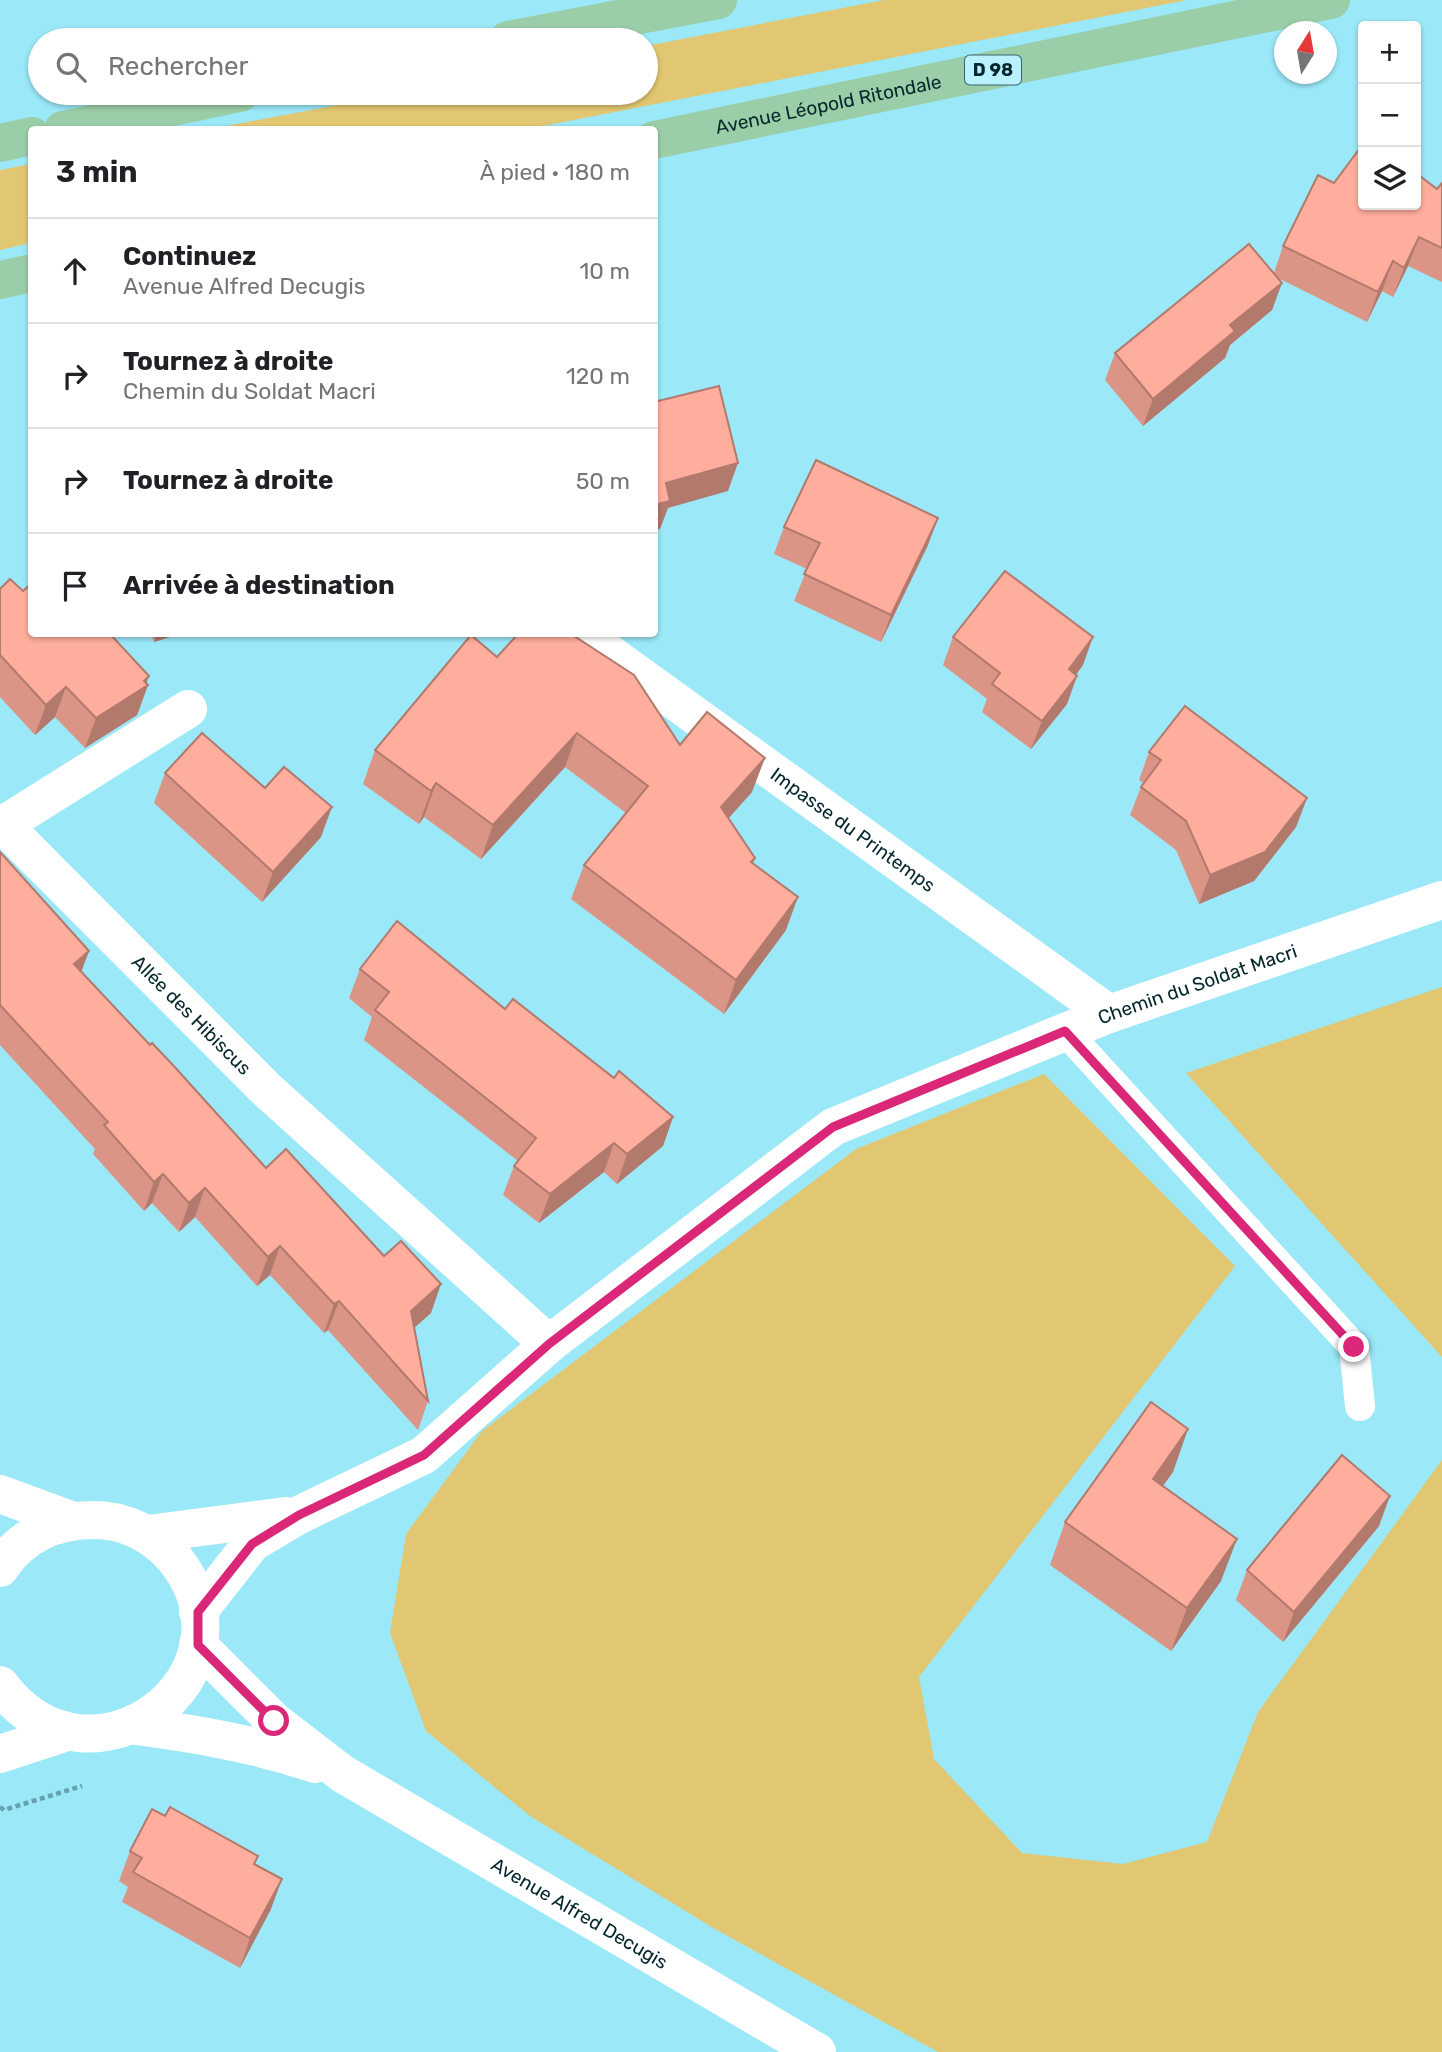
<!DOCTYPE html>
<html lang="fr">
<head>
<meta charset="utf-8">
<style>
  :root { --surface:#fff; --page:#f2f2f2; --text:#202124; --muted:#757577; --line:#e0e0e0 }
  body { margin:0; font-family:Rubik,sans-serif; background:var(--page); color:var(--text) }
  .controls { position:absolute; right:21px; top:21px; display:grid; overflow:hidden; border-radius:7px; box-shadow:0 2px 5px #0004 }
  .controls button { width:63px; height:63px; display:grid; place-items:center; padding:0; border:0; border-bottom:2px solid var(--line); background:var(--surface); color:var(--text); font:35px sans-serif }
  .compass { position:absolute; left:1274px; top:21px; width:63px; height:63px; border-radius:50%; background:var(--surface); box-shadow:0 2px 5px #0004; rotate:11deg }
  .stop { position:absolute; width:21px; height:21px; margin:-16px; border:5px solid #db2777; border-radius:50%; background:#fff }
  .stop.end { background:#db2777; border-color:#fff; box-shadow:0 2px 7px #0008 }
  .list { margin:0; padding:0; list-style:none }
  h2 { display:flex; justify-content:space-between; align-items:center; height:91px; margin:0; padding:0 28px; font-size:30px }
  h2 small { font-size:23px; font-weight:400; color:var(--muted) }
  .list li { display:grid; grid-template-columns:46px 1fr auto; gap:21px; align-items:center; box-sizing:border-box; height:105px; padding:0 28px; border-top:2px solid var(--line) }
  .list b { display:block; font-size:26px; white-space:nowrap }
  .list p { margin:0; font-size:23px; white-space:nowrap; color:var(--muted) }
  .list em { font-size:23px; font-style:normal; color:var(--muted) }
  .icon { flex:none; width:38px; height:38px; fill:none; stroke:currentColor; stroke-width:2; stroke-linecap:round; stroke-linejoin:round }
  .map { position:relative; flex:none; width:1442px; height:2052px; overflow:hidden }
  .search { position:absolute; background:var(--surface); box-shadow:0 2px 5px #0004; left:28px; top:28px; width:630px; height:77px; display:flex; align-items:center; gap:18px; box-sizing:border-box; padding:0 24px; border-radius:38px; color:var(--muted); font-size:26px }
  .panel { position:absolute; background:var(--surface); box-shadow:0 2px 5px #0004; left:28px; top:126px; width:630px; height:511px; border-radius:7px }
  .map>svg:first-child { display:block }
</style>
</head>
<body>
<div class="map">
<svg width="1442" height="2052" viewBox="0 0 1442 2052">
  <rect width="100%" height="100%" fill="#9ae8f8"/>
  <!-- green -->
  <g fill="#e2c772">
    <polygon points="884,0 1187,0 528,129 210,129 401,93 646,93 646,46"/>
    <polygon points="31,164 31,243 0,250 0,170"/>
    <polygon points="1442,987 1442,1357 1186,1073"/>
    <polygon points="1044,1074 1235,1266 919,1677 934,1759 1022,1853 1123,1864 1207,1842 1258,1712 1442,1460 1442,2052 938,2052 715,1929 530,1816 426,1731 390,1633 406,1534 482,1431 856,1149"/>
  </g>
  <g fill="none" stroke-linecap="round" stroke-linejoin="round">
    <!-- path -->
    <polyline stroke="#63a2ae" stroke-width="4.5" stroke-dasharray="5 3.5" stroke-linecap="butt" points="0,1807 4,1810 82,1786"/>
    <!-- service -->
    <polyline stroke="#fff" stroke-width="30" points="1065,1031 1354,1347 1360,1406"/>
    <!-- minor -->
    <g stroke="#fff" stroke-width="38">
      <path id="s1" d="M596,644L1109,1014"/>
      <path id="s2" d="M188,709L3,825L266,1089L549,1344"/>
      <polyline points="148,1534 286,1516"/>
      <path id="s3" d="M198,1612L252,1543L299,1515L424,1455L549,1344L833,1127L1109,1014L1442,900"/>
      <polyline points="0,1754 67,1732"/>
    </g>
    <!-- tertiary -->
    <g stroke="#fff" stroke-width="38">
      <polyline points="0,1494 71,1520"/>
      <path d="M0,1568C22,1534 57,1520 95,1520C125,1520 155,1535 174,1558C267,1672 92,1808 0,1685"/>
      <path id="s4" d="M198,1645L274,1721L343,1774L817,2052"/>
      <path d="M136,1726C197,1734 256,1744 315,1764"/>
    </g>
    <!-- trunk -->
    <g stroke="#9acea8" stroke-width="38">
      <polyline points="508,40 718,0"/>
      <polyline points="63,130 240,93"/>
      <path id="s5" d="M654,140L1331,0"/>
      <polyline points="0,143 32,136"/>
      <polyline points="0,280 32,273"/>
    </g>
  </g>
  <!-- wall -->
  <g fill="#db9586">
    <polygon points="1334,183 1437,189 1442,183 1442,282 1408,266 1393,297 1382,291 1367,322 1278,278 1272,310 1230,345 1225,358 1143,426 1105,380 1115,353 1274,273 1283,246"/>
    <polygon points="784,527 928,545 881,642 794,601 807,569 774,554"/>
    <polygon points="0,589 23,591 149,676 146,683 148,685 137,715 85,748 55,717 35,735 0,697"/>
    <polygon points="151,634 179,634 154,642"/>
    <polygon points="953,637 1083,665 1076,675 1077,676 1067,704 1031,749 982,712 987,699 943,665"/>
    <polygon points="497,657 680,745 752,792 728,819 755,858 753,864 786,930 724,1014 571,899 584,865 626,813 565,767 481,859 424,817 419,824 363,784 375,750"/>
    <polygon points="1149,752 1307,798 1296,827 1254,881 1199,904 1176,850 1130,815 1141,787 1143,783 1139,780"/>
    <polygon points="165,773 265,788 321,837 262,902 154,803"/>
    <polygon points="0,852 89,951 81,972 150,1045 266,1168 431,1313 414,1328 428,1401 418,1430 328,1330 324,1333 270,1275 257,1286 195,1217 179,1232 152,1203 144,1211 93,1154 95,1149 0,1045"/>
    <polygon points="360,969 505,1009 614,1078 673,1117 663,1146 617,1184 604,1172 539,1223 503,1195 514,1166 518,1161 364,1040 372,1017 349,998"/>
    <polygon points="1173,1472 1163,1486 1221,1581 1171,1651 1050,1565 1065,1522"/>
    <polygon points="1379,1526 1283,1642 1236,1600 1247,1570"/>
    <polygon points="130,1851 255,1865 271,1909 240,1968 122,1902 128,1887 119,1881"/>
  </g>
  <!-- shaded-wall -->
  <g fill="#b2796d">
    <polygon points="1419,237 1408,266 1393,297 1404,268"/>
    <polygon points="1393,261 1382,291 1367,322 1378,292"/>
    <polygon points="1282,283 1272,310 1230,345 1225,358 1143,426 1153,399 1230,325"/>
    <polygon points="738,463 728,491 668,508 660,529 654,531 654,505 666,483"/>
    <polygon points="938,518 928,545 881,642 891,615"/>
    <polygon points="157,634 179,634 154,642"/>
    <polygon points="1093,637 1083,665 1059,697 1069,669"/>
    <polygon points="149,676 145,687 148,685 137,715 85,748 96,718"/>
    <polygon points="1077,676 1067,704 1031,749 1042,721"/>
    <polygon points="66,687 55,717 35,735 46,705"/>
    <polygon points="577,733 565,767 481,859 493,825"/>
    <polygon points="765,758 752,792 708,841 721,807"/>
    <polygon points="436,783 424,817 419,824 431,791"/>
    <polygon points="1307,798 1296,827 1254,881 1199,904 1210,875"/>
    <polygon points="332,807 321,837 262,902 273,872"/>
    <polygon points="798,897 786,930 724,1014 736,980"/>
    <polygon points="89,951 78,980 74,964"/>
    <polygon points="673,1117 663,1146 617,1184 627,1154"/>
    <polygon points="614,1143 604,1172 539,1223 550,1194"/>
    <polygon points="163,1174 152,1203 144,1211 154,1182"/>
    <polygon points="205,1188 195,1217 179,1232 189,1203"/>
    <polygon points="280,1246 270,1275 257,1286 268,1257"/>
    <polygon points="441,1284 431,1313 400,1340 411,1311"/>
    <polygon points="339,1301 328,1330 324,1333 334,1304"/>
    <polygon points="1188,1429 1173,1472 1137,1521 1153,1479"/>
    <polygon points="1390,1496 1379,1526 1283,1642 1294,1612"/>
    <polygon points="1237,1539 1221,1581 1171,1651 1187,1608"/>
    <polygon points="282,1879 271,1909 240,1968 250,1938"/>
  </g>
  <!-- building -->
  <g fill="#ffad9c" stroke="#b2796d" stroke-width="2">
    <polygon points="1363,144 1363,205 1416,205 1416,173 1437,189 1442,183 1442,248 1419,237 1404,268 1393,261 1378,292 1283,246 1318,175 1334,183"/>
    <polygon points="1249,244 1282,283 1230,325 1235,331 1153,399 1115,353"/>
    <polygon points="719,386 738,463 666,483 670,501 654,505 654,402"/>
    <polygon points="816,460 938,518 891,615 804,574 820,543 784,527"/>
    <polygon points="1005,571 1093,637 1069,669 1077,676 1042,721 992,684 1000,673 953,637"/>
    <polygon points="10,579 23,591 32,583 32,634 110,634 149,676 144,681 148,685 96,718 66,687 46,705 0,655 0,589"/>
    <polygon points="518,634 571,634 634,675 680,745 707,712 765,758 721,807 755,858 751,862 798,897 736,980 584,865 648,786 577,733 493,825 436,783 431,791 375,750 471,635 497,657"/>
    <polygon points="1185,706 1307,798 1265,852 1210,875 1186,821 1141,787 1161,760 1149,752"/>
    <polygon points="202,733 265,788 284,767 332,807 273,872 165,773"/>
    <polygon points="0,852 89,951 74,964 150,1045 152,1043 172,1064 266,1168 286,1149 384,1256 401,1241 441,1284 411,1311 428,1401 339,1301 334,1304 280,1246 268,1257 205,1188 189,1203 163,1174 154,1182 104,1125 108,1122 0,1005"/>
    <polygon points="397,921 505,1009 513,999 614,1078 619,1071 673,1117 627,1154 614,1143 550,1194 514,1166 536,1138 375,1010 389,992 360,969"/>
    <polygon points="1151,1402 1188,1429 1153,1479 1237,1539 1187,1608 1065,1522"/>
    <polygon points="1342,1455 1390,1496 1294,1612 1247,1570"/>
    <polygon points="170,1807 258,1856 254,1864 282,1879 250,1938 133,1872 142,1858 130,1851 152,1809 165,1816"/>
  </g>
  <g fill="none" stroke-linecap="round" stroke-linejoin="round">
    <!-- route -->
    <polyline stroke="#db2777" stroke-width="9" points="274,1721 198,1645 198,1612 252,1544 299,1515 424,1455 549,1344 833,1127 1065,1031 1354,1347"/>
  </g>
  <g text-anchor="middle" dominant-baseline="central" stroke-width="6" stroke-linejoin="round" paint-order="stroke">
    <!-- shield labels -->
    <rect fill="#b9f1fe" stroke="#3a636b" stroke-width="2" x="965" y="55.5" width="56" height="29" rx="5"/>
    <g font-size="18" font-weight="bold" fill="#04262c">
      <text x="993" y="70">D 98</text>
    </g>
    <!-- street labels -->
    <g font-size="19" fill="#04262c" stroke="#b9f1fe">
      <text stroke="none"><textPath href="#s5" startOffset="178">Avenue Léopold Ritondale</textPath></text>
      <text stroke="none"><textPath href="#s1" startOffset="317">Impasse du Printemps</textPath></text>
      <text stroke="none"><textPath href="#s3" startOffset="1197">Chemin du Soldat Macri</textPath></text>
      <text stroke="none"><textPath href="#s2" startOffset="486">Allée des Hibiscus</textPath></text>
      <text stroke="none"><textPath href="#s4" startOffset="469">Avenue Alfred Decugis</textPath></text>
    </g>
  </g>
</svg>
<div class="controls">
<button>+</button>
<button>−</button>
<button><svg class="icon" aria-label="layers" viewBox="0 0 24 24"><path d="M12 4l9 5-9 5-9-5zM3 14l9 5 9-5"/></svg></button>
</div>
<svg class="compass" viewBox="-18 -18 36 36"><path d="M0-13l5 13h-10z" fill="#e53935"/><path d="M0 13l5-13h-10z" fill="#757577"/></svg>
<div class="stop" style="left:274px;top:1721px"></div>
<div class="stop end" style="left:1354px;top:1347px"></div>
<div class="search"><svg class="icon" aria-label="search" viewBox="0 0 24 24"><circle cx="10" cy="10" r="6"/><path d="M15 15l6 6"/></svg>Rechercher</div>
<section class="panel">
<h2>3 min<small>À pied · 180 m</small></h2>
<ul class="list">
<li><svg class="icon" aria-label="ahead" viewBox="0 0 24 24"><path d="M12 20V5M6 11l6-6 6 6"/></svg><div><b>Continuez</b><p>Avenue Alfred Decugis</p></div><em>10 m</em></li>
<li><svg class="icon" aria-label="right" viewBox="0 0 24 24"><path d="M7 20v-9h11M14 6l5 5-5 5"/></svg><div><b>Tournez à droite</b><p>Chemin du Soldat Macri</p></div><em>120 m</em></li>
<li><svg class="icon" aria-label="right" viewBox="0 0 24 24"><path d="M7 20v-9h11M14 6l5 5-5 5"/></svg><div><b>Tournez à droite</b></div><em>50 m</em></li>
<li><svg class="icon" aria-label="arrive" viewBox="0 0 24 24"><path d="M6 21V4h12l-3 4 3 4H6"/></svg><div><b>Arrivée à destination</b></div></li>
</ul>
</section>
</div>
</body>
</html>
